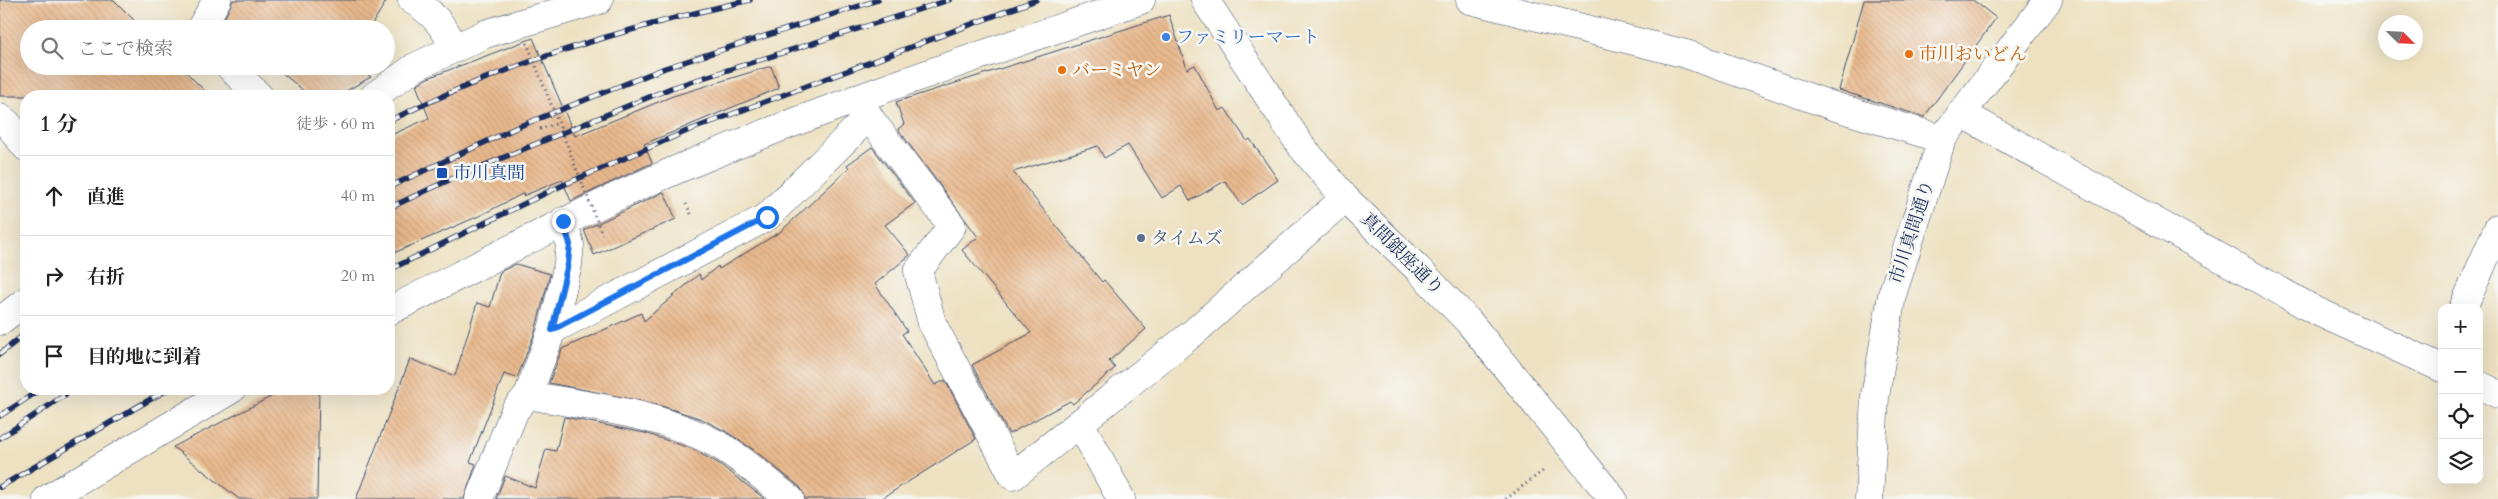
<!DOCTYPE html>
<html lang="ja">
<head>
<meta charset="utf-8">
<style>
  :root { --surface:#fff; --page:#f6f6f6; --text:#222; --muted:#767676; --line:#e0e0e0 }
  body { margin:0; font-family:Cardo,"Noto Serif JP",serif; background:var(--page); color:var(--text) }
  .controls { position:absolute; right:15px; bottom:15px; display:grid; overflow:hidden; border-radius:10px; box-shadow:0 5px 20px #0002 }
  .controls button { width:45px; height:45px; display:grid; place-items:center; padding:0; border:0; border-bottom:1px solid var(--line); background:var(--surface); color:var(--text); font:25px sans-serif }
  .compass { position:absolute; left:2378px; top:15px; width:45px; height:45px; border-radius:50%; background:var(--surface); box-shadow:0 5px 20px #0002; rotate:114deg }
  .stop { position:absolute; width:15px; height:15px; margin:-11px; border:4px solid #1a73e8; border-radius:50%; background:#fff }
  .stop.end { background:#1a73e8; border-color:#fff; box-shadow:0 1px 5px #0008 }
  .list { margin:0; padding:0; list-style:none }
  h2 { display:flex; justify-content:space-between; align-items:center; height:65px; margin:0; padding:0 20px; font-size:21px }
  h2 small { font-size:16px; font-weight:400; color:var(--muted) }
  .list li { display:grid; grid-template-columns:32px 1fr auto; gap:15px; align-items:center; box-sizing:border-box; height:80px; padding:0 20px; border-top:1px solid var(--line) }
  .list b { display:block; font-size:19px; white-space:nowrap }
  .list em { font-size:16px; font-style:normal; color:var(--muted) }
  .icon { flex:none; width:28px; height:28px; fill:none; stroke:currentColor; stroke-width:2; stroke-linecap:round; stroke-linejoin:round }
  .map { position:relative; flex:none; width:2498px; height:499px; overflow:hidden }
  .search { position:absolute; background:var(--surface); box-shadow:0 5px 20px #0002; left:20px; top:20px; width:375px; height:55px; display:flex; align-items:center; gap:12px; box-sizing:border-box; padding:0 18px; border-radius:28px; color:var(--muted); font-size:19px }
  .panel { position:absolute; background:var(--surface); box-shadow:0 5px 20px #0002; left:20px; top:90px; width:375px; height:305px; border-radius:20px }
  .map>svg:first-child { display:block }
</style>
</head>
<body>
<div class="map">
<svg width="2498" height="499" viewBox="0 0 2498 499">
  <defs>
    <pattern id="building-back-hatch" width="6" height="6" patternUnits="userSpaceOnUse" patternTransform="scale(1.25)"><rect width="6" height="6" fill="#e9b98d"/><path d="M-1 5l2 2M0 0l6 6M5-1l2 2" fill="none" stroke="#c79f7c"/></pattern>
  </defs>
  <rect width="100%" height="100%" fill="#f6f6f2"/>
  <filter id="ink" filterUnits="userSpaceOnUse"><feTurbulence type="fractalNoise" baseFrequency=".02" numOctaves="2"/><feDisplacementMap in="SourceGraphic" scale="10" xChannelSelector="R" yChannelSelector="G"/><feConvolveMatrix kernelMatrix="1 2 1 2 8 2 1 2 1" color-interpolation-filters="sRGB"/></filter>
  <filter id="wash" filterUnits="userSpaceOnUse"><feTurbulence type="fractalNoise" baseFrequency=".0096" numOctaves="4" result="noise"/><feDisplacementMap in="SourceGraphic" scale="20" xChannelSelector="R" yChannelSelector="G"/><feGaussianBlur stdDeviation="1.12" result="paint"/><feColorMatrix in="noise" values="0 0 0 0 0 0 0 0 0 0 0 0 0 0 0 0 0 1.4 0 .05"/><feComposite in="paint" operator="in"/></filter>
  <g filter="url(#wash)">
    <rect width="100%" height="100%" fill="#ede1c1"/>
    <g id="blocks">
      <!-- building -->
      <g fill="url(#building-back-hatch)">
        <polygon points="0,0 114,0 143,29 29,29 29,66 180,66 210,96 0,96"/>
        <polygon points="233,0 387,0 369,29 229,29 222,23"/>
        <polygon points="1864,0 1973,0 1996,18 1924,117 1839,90"/>
        <polygon points="1169,15 1187,69 1195,65 1219,111 1225,108 1247,141 1250,139 1278,180 1242,205 1225,181 1190,201 1181,186 1162,198 1128,145 1104,158 1098,146 1013,172 1102,282 1104,280 1146,329 1109,361 1115,368 1073,404 1070,401 1009,434 972,365 1031,333 962,250 978,237 898,129 904,124 896,102"/>
        <polygon points="533,38 575,136 673,96 771,66 779,88 644,144 652,163 571,201 562,180 523,196 524,193 479,216 389,255 389,136 429,118 416,85 428,78"/>
        <polygon points="274,66 356,66 371,77 337,96 310,96"/>
        <polygon points="872,147 915,203 885,225 910,255 875,284 907,331 902,334 935,385 945,380 976,439 881,499 805,499 800,487 754,450 725,431 702,419 652,403 549,383 562,349 641,313 644,321 699,274 701,280 718,266 719,269 780,232 849,168 847,165"/>
        <polygon points="664,192 676,219 594,255 584,230"/>
        <polygon points="516,264 550,274 535,332 517,378 504,374 470,462 476,464 464,499 356,499 410,359 455,376 477,303 490,307 500,272"/>
        <polygon points="286,389 319,389 317,499 239,499 173,447"/>
        <polygon points="564,417 645,433 689,448 718,463 765,499 496,499 505,476 535,488 546,449 556,451"/>
      </g>
    </g>
  </g>
  <g filter="url(#ink)">
    <use href="#blocks" fill-opacity="0" stroke="#3a4a6d" stroke-width="1"/>
    <g fill="none" stroke-linecap="round" stroke-linejoin="round">
      <!-- minor casing -->
      <g stroke="#3a4a6d" stroke-width="29">
        <g id="minor">
          <path d="M412,0C433,12 444,27 455,48"/>
          <polyline points="1205,0 1301,146 1345,198 1417,268 1469,322 1613,499"/>
          <polyline points="1470,0 1686,54 1833,106 1942,139"/>
          <polyline points="200,29 217,0"/>
          <polyline points="229,66 259,96"/>
          <polyline points="374,96 415,67 485,34 599,0"/>
          <polyline points="855,99 952,226 918,271 932,323 1013,476 1193,333 1345,198"/>
          <polyline points="1961,113 2316,311 2442,368"/>
          <polyline points="0,118 7,123 26,147"/>
          <polyline points="2463,308 2498,228"/>
          <path d="M389,311C493,259 594,203 702,159C846,99 994,51 1141,0"/>
          <polyline points="0,321 26,301"/>
          <polyline points="552,330 767,217 869,116"/>
          <polyline points="2479,385 2498,394"/>
          <path d="M528,395C591,407 660,413 717,444C741,457 768,482 790,499"/>
          <polyline points="1080,423 1121,499"/>
          <polyline points="47,499 232,389"/>
          <polyline points="479,499 515,410 528,395 552,330 568,264 570,244 563,221"/>
          <polyline points="1869,499 1875,397 1892,295 1942,139 2048,0"/>
        </g>
      </g>
      <!-- path -->
      <g stroke="#3a4a6d" stroke-width="3" stroke-dasharray="1 4" stroke-linecap="butt">
        <polyline points="540,129 559,123"/>
        <polyline points="686,204 692,216"/>
        <polyline points="1506,499 1544,470"/>
      </g>
      <!-- minor -->
      <use href="#minor" stroke="#fff" stroke-width="28"/>
      <!-- rail casing -->
      <g stroke="#1b2f5e" stroke-width="5.5">
        <g id="rail">
          <path d="M389,121C503,64 626,28 750,0"/>
          <polyline points="389,187 520,126 665,68 878,0"/>
          <polyline points="389,208 449,180 671,88 949,0"/>
          <polyline points="389,270 552,190 687,131 1036,0"/>
          <polyline points="0,354 26,333"/>
          <polyline points="0,416 41,389"/>
          <polyline points="0,438 74,389"/>
          <polyline points="0,487 168,389"/>
        </g>
      </g>
      <!-- rail -->
      <use href="#rail" stroke="#f6f6f2" stroke-width="4" stroke-dasharray="11" stroke-linecap="butt"/>
      <!-- path-bridge -->
      <polyline stroke="#3a4a6d" stroke-width="3" stroke-dasharray="1 4" stroke-linecap="butt" points="527,43 602,234"/>
    </g>
  </g>
  <g fill="none" stroke-linecap="round" stroke-linejoin="round" filter="url(#ink)">
    <!-- route -->
    <polyline stroke="#1a73e8" stroke-width="6" points="563,221 570,244 568,264 552,330 767,217"/>
  </g>
  <!-- markers -->
  <circle fill="#3f7fe0" stroke="#f6f6f2" stroke-width="2" cx="1166" cy="37" r="5"/>
  <g fill="#e8710a" stroke="#f6f6f2" stroke-width="2">
    <circle cx="1909" cy="54" r="5"/>
    <circle cx="1062" cy="70" r="5"/>
  </g>
  <rect fill="#1a4fb4" stroke="#f6f6f2" stroke-width="2" x="436" y="167" width="12" height="12" rx="2.5"/>
  <circle fill="#5c6f8a" stroke="#f6f6f2" stroke-width="2" cx="1141" cy="238" r="5"/>
  <g text-anchor="middle" dominant-baseline="central" stroke-width="5" stroke-linejoin="round" paint-order="stroke">
    <!-- shop labels -->
    <g font-size="18" fill="#366cbe" stroke="#f6f6f2" text-anchor="start">
      <text x="1176" y="37">ファミリーマート</text>
    </g>
    <!-- food labels -->
    <g font-size="18" fill="#c56008" stroke="#f6f6f2" text-anchor="start">
      <text x="1919" y="54">市川おいどん</text>
      <text x="1072" y="70">バーミヤン</text>
    </g>
    <!-- transit labels -->
    <g font-size="18" fill="#164399" stroke="#f6f6f2" text-anchor="start">
      <text x="453" y="173">市川真間</text>
    </g>
    <!-- street labels -->
    <g font-size="18" fill="#1b2f5e" stroke="#f6f6f2">
      <text transform="translate(1912 232) rotate(-72)">市川真間通り</text>
      <text transform="translate(1402 254) rotate(45)">真間銀座通り</text>
    </g>
    <!-- service labels -->
    <g font-size="18" fill="#4e5e75" stroke="#f6f6f2" text-anchor="start">
      <text x="1151" y="238">タイムズ</text>
    </g>
  </g>
</svg>
<div class="controls">
<button>+</button>
<button>−</button>
<button><svg class="icon" aria-label="locate" viewBox="0 0 24 24"><circle cx="12" cy="12" r="6"/><path d="M12 2v4M12 18v4M2 12h4M18 12h4"/></svg></button>
<button><svg class="icon" aria-label="layers" viewBox="0 0 24 24"><path d="M12 4l9 5-9 5-9-5zM3 14l9 5 9-5"/></svg></button>
</div>
<svg class="compass" viewBox="-18 -18 36 36"><path d="M0-13l5 13h-10z" fill="#e53935"/><path d="M0 13l5-13h-10z" fill="#767676"/></svg>
<div class="stop" style="left:767px;top:217px"></div>
<div class="stop end" style="left:563px;top:221px"></div>
<div class="search"><svg class="icon" aria-label="search" viewBox="0 0 24 24"><circle cx="10" cy="10" r="6"/><path d="M15 15l6 6"/></svg>ここで検索</div>
<section class="panel">
<h2>1 分<small>徒歩 · 60 m</small></h2>
<ul class="list">
<li><svg class="icon" aria-label="ahead" viewBox="0 0 24 24"><path d="M12 20V5M6 11l6-6 6 6"/></svg><div><b>直進</b></div><em>40 m</em></li>
<li><svg class="icon" aria-label="right" viewBox="0 0 24 24"><path d="M7 20v-9h11M14 6l5 5-5 5"/></svg><div><b>右折</b></div><em>20 m</em></li>
<li><svg class="icon" aria-label="arrive" viewBox="0 0 24 24"><path d="M6 21V4h12l-3 4 3 4H6"/></svg><div><b>目的地に到着</b></div></li>
</ul>
</section>
</div>
</body>
</html>
